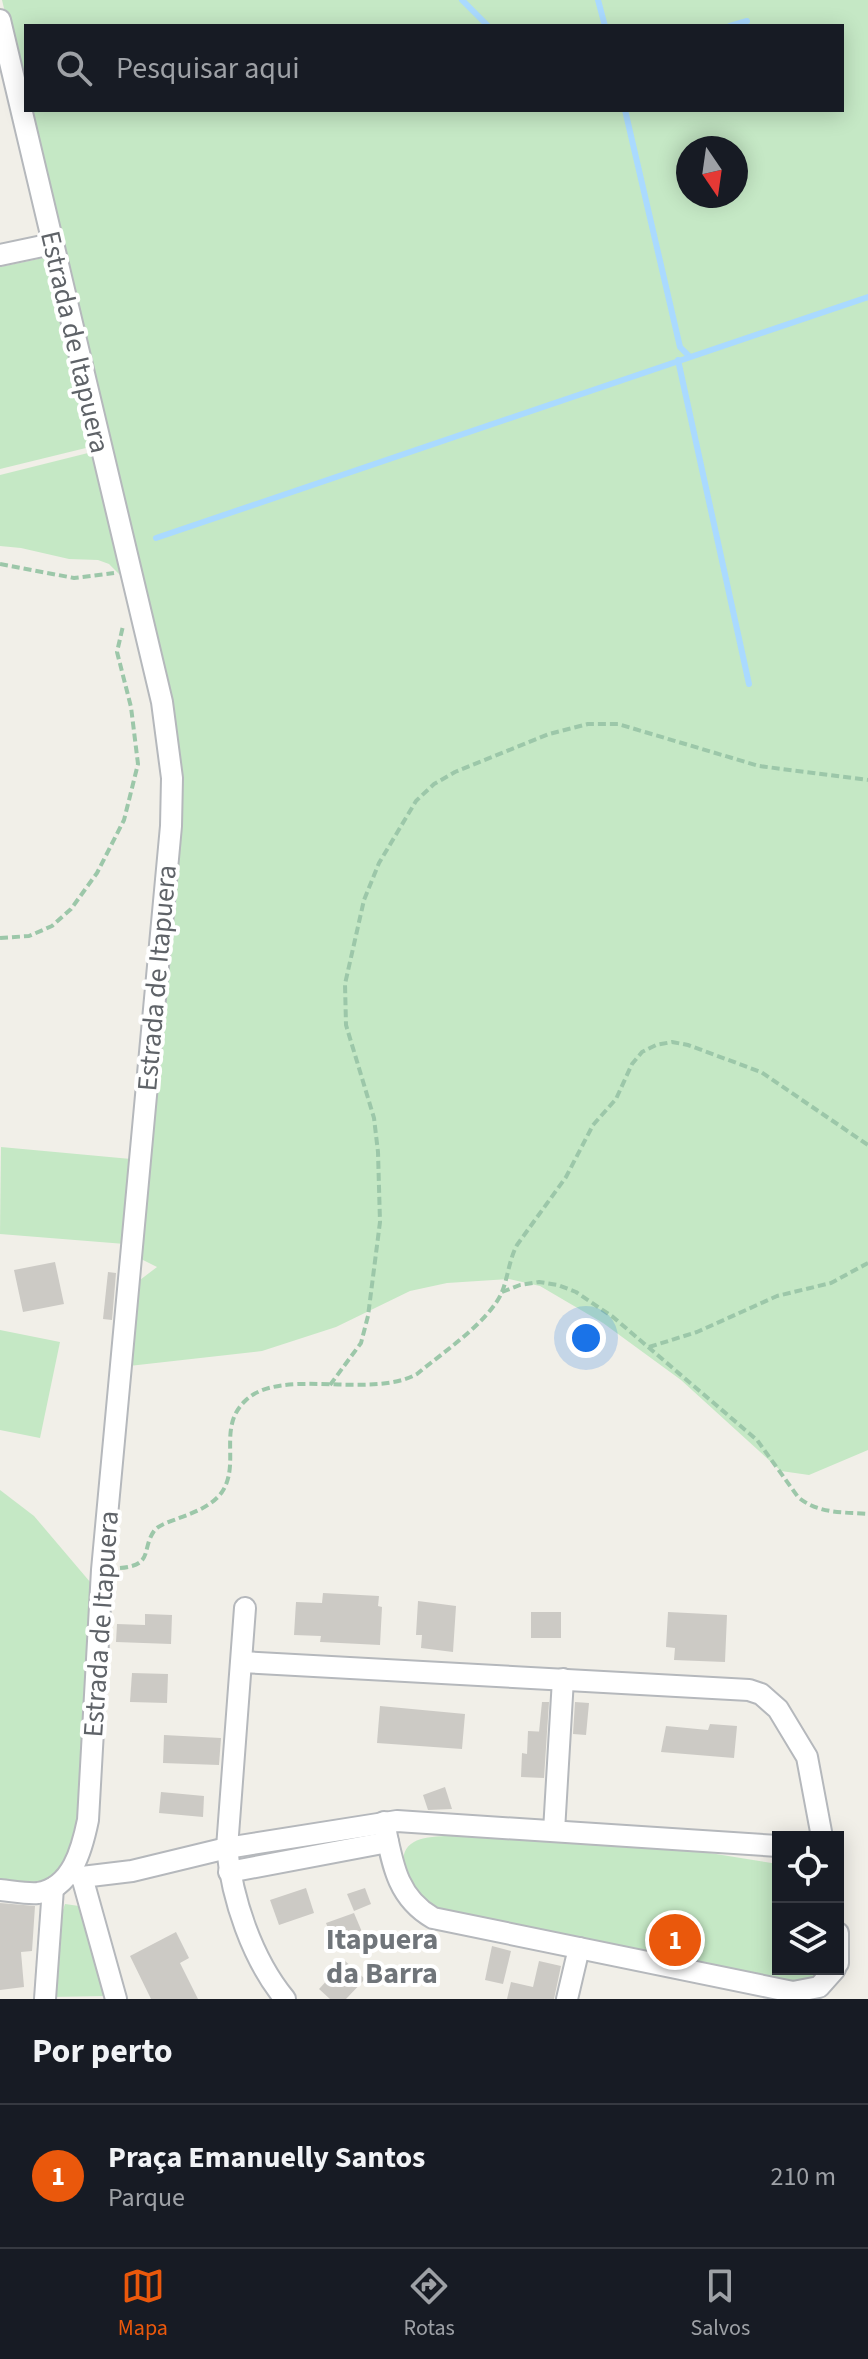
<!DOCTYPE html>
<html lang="pt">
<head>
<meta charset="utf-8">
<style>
  :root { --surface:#171b24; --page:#20242c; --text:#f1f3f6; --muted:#9ea1a6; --line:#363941; --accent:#ea580c }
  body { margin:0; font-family:"Source Sans 3",sans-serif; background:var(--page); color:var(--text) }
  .controls { position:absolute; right:24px; bottom:24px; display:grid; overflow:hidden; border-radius:0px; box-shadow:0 4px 20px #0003 }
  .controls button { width:72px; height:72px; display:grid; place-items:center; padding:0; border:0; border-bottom:2px solid var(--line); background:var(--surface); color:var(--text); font:40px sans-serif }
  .compass { position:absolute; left:676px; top:136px; width:72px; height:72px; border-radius:50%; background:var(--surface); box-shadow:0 4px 20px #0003; rotate:167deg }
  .you { position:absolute; left:586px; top:1338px; width:28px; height:28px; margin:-20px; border:6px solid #fff; border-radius:50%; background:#1a73e8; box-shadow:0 0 0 12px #1a73e833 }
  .badge { display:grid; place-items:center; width:52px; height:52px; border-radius:50%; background:var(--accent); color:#fff; font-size:26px; font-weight:700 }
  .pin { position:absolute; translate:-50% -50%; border:4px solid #fff; box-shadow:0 2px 8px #0006 }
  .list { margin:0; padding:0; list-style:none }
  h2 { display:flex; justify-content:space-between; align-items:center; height:104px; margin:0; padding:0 32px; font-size:34px }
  h2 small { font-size:26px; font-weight:400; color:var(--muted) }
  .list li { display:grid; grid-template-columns:52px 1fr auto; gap:24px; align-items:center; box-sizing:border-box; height:144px; padding:0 32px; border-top:2px solid var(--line) }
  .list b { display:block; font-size:30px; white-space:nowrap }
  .list p { margin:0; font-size:26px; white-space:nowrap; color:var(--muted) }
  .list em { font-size:26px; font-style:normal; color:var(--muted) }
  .icon { flex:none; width:44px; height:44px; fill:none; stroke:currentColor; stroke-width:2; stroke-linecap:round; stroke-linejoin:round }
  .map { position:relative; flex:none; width:868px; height:1999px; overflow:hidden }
  .search { position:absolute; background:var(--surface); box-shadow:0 4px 20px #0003; left:24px; right:24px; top:24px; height:88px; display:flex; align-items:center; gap:20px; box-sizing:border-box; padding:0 28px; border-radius:0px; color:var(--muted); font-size:30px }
  .sheet { height:248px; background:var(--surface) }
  nav { display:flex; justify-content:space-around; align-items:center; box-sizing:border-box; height:112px; border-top:2px solid var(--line); background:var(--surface); font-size:22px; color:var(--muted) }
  nav a { display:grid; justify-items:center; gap:4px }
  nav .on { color:var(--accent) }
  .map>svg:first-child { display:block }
</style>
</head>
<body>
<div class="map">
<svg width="868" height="1999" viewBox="0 0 868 1999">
  <rect width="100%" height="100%" fill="#f1efe8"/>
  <!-- green -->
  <g fill="#c5e8c5" fill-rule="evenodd">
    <path d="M2,0H868V1450L809,1475L781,1471L681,1380L603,1323L540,1286L509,1279L447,1283L410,1291L336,1327L262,1351L129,1366L136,1283L157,1267L139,1258L161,855L160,734L132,599L122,577L109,564L98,560L69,559L21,548L0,546V475L108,448L28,110H842V26H26V100ZM688,148H736V196H688Z"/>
    <polygon points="48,257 94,446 0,469 0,267"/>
    <polygon points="1,1147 131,1159 125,1244 0,1234"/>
    <polygon points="0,1330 60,1342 40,1438 0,1430"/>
    <polygon points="0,1490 34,1516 96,1589 80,1812 64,1863 41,1887 0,1884"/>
    <path d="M457,1836L685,1849L778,1864V1969H827L805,1985L434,1911C415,1896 412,1894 405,1871C395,1835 433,1836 457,1836Z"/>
    <polygon points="65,1904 79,1906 107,1996 49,1997 61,1916"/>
  </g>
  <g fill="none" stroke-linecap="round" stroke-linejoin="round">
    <!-- stream -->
    <g stroke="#aadaff" stroke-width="6">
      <polyline points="462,0 488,26"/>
      <polyline points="598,0 605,26"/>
      <polyline points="730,26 747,21"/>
      <polyline points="625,110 680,347 689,356"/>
      <polyline points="678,360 749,684"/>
      <polyline points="156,538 868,297"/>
    </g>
  </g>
  <!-- building -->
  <g fill="#cccac5">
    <polygon points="55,1262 64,1304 23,1312 14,1270"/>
    <polygon points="108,1272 116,1273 112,1320 103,1319"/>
    <polygon points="323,1593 379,1596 378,1606 382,1607 380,1645 320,1642 321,1636 294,1635 296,1602 322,1603"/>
    <polygon points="418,1601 456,1606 453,1652 421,1648 422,1635 416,1635"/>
    <rect x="531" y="1612" width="30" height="26"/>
    <polygon points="668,1612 727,1615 725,1662 674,1660 675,1648 666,1647"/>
    <polygon points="145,1614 172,1615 171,1644 116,1642 117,1624 145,1625"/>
    <polygon points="132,1673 168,1674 167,1703 130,1702"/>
    <polygon points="542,1702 549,1702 547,1732 539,1732"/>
    <polygon points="575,1702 589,1703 586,1735 573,1734"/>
    <polygon points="380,1706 465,1714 462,1749 377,1743"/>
    <polygon points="710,1724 737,1726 734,1758 661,1752 666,1726 708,1730"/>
    <polygon points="528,1731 547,1732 544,1778 521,1777 522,1753 527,1754"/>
    <polygon points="164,1735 221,1738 219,1765 163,1763"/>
    <polygon points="445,1787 452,1809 428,1810 423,1795"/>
    <polygon points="161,1792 204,1796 203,1817 159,1813"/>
    <polygon points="306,1888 314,1913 279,1925 270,1900"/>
    <polygon points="365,1888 371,1904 354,1911 347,1894"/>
    <polygon points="0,1903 35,1906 32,1951 21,1952 24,1987 0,1990"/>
    <polygon points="354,1913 362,1932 334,1943 326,1923"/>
    <polygon points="176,1932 189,1958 180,1963 198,1999 151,1999 130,1956"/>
    <polygon points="492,1946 511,1951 503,1984 485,1980"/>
    <polygon points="345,1961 365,1979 346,1999 330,1999 319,1989"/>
    <polygon points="539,1961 561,1966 554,1999 507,1999 511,1982 533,1987"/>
  </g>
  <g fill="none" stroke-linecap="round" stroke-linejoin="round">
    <!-- minor casing -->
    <g stroke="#b5b8bc" stroke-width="24">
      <g id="minor">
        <path d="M0,20L162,702L172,778L171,826L102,1570L88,1820C82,1849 72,1888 38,1893C26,1894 12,1891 0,1890"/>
        <polyline points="0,255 52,244"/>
        <path d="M245,1608L227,1848C232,1899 252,1959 285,1999"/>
        <polyline points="242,1662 749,1690 761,1694 778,1709 807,1757 822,1837"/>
        <path d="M384,1822C392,1861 396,1897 433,1918L793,1992L819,1987L835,1969"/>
        <polyline points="554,1831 563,1679"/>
        <polyline points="70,1872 82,1877 132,1871 227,1848 397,1821 778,1846"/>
        <polyline points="229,1872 388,1842"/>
        <polyline points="82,1877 116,1999"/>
        <polyline points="838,1933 838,1963"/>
        <polyline points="45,1999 53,1888"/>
        <polyline points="567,1999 579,1948"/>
      </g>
    </g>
    <!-- path -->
    <g stroke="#9cc7a9" stroke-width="4" stroke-dasharray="8 4" stroke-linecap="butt">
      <polyline points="0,564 74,578 114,573"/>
      <polyline points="0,938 29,936 52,926 71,909 97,873 124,820 138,764 131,707 117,652 123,626"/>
      <path d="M502,1292L520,1285L539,1282L558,1285L576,1292L613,1317L757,1440L798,1497C818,1514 843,1512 868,1514"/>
      <polyline points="649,1347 697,1332 777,1296 831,1283 868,1263"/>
      <polyline points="330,1385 361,1343 368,1316 380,1222 378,1152 374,1118 346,1025 345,984 364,900 379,863 416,801 434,784 455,772 549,734 588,724 618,724 759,766 868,780"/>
      <path d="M120,1568C154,1565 141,1550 154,1531C162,1519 205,1516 222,1492C241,1463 217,1428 245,1401C280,1366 370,1400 417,1374C442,1353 489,1322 502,1292C508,1277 509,1260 517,1245L566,1177L593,1125L616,1099L632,1064L642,1052L656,1045L672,1042L688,1045L761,1072L868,1145"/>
    </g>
    <!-- minor -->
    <use href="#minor" stroke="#fff" stroke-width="20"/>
  </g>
  <g text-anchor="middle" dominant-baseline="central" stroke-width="8" stroke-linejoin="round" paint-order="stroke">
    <!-- street labels -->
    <g font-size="28" fill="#5f6368" stroke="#fff">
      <text transform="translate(75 342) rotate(77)">Estrada de Itapuera</text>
      <text transform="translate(157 978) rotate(-85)">Estrada de Itapuera</text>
      <text transform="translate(101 1624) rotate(-86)">Estrada de Itapuera</text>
    </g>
    <!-- neighbourhood labels -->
    <g font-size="30" font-weight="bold" fill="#70757a" stroke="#fff">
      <text x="382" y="1939">Itapuera<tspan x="382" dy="34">da Barra</tspan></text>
    </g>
  </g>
</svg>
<div class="controls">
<button><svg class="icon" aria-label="locate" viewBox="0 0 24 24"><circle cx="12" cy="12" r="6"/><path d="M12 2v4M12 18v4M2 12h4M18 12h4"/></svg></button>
<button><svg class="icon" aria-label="layers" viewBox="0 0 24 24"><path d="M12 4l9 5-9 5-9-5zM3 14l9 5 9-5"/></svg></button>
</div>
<svg class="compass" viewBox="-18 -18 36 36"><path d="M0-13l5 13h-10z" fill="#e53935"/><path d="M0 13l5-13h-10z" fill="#9ea1a6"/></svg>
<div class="you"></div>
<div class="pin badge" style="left:675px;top:1940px">1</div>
<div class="search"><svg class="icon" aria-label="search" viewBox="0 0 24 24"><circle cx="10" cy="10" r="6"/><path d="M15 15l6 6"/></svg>Pesquisar aqui</div>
</div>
<section class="sheet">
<h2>Por perto<small></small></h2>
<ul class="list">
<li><span class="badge">1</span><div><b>Praça Emanuelly Santos</b><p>Parque</p></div><em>210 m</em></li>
</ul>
</section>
<nav>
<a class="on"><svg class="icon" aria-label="map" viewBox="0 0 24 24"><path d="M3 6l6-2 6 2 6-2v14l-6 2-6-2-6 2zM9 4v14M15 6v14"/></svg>Mapa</a>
<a><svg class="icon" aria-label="directions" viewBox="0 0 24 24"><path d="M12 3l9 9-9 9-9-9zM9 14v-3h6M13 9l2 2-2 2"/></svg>Rotas</a>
<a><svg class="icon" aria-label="saved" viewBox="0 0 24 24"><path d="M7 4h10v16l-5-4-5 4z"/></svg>Salvos</a>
</nav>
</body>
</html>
